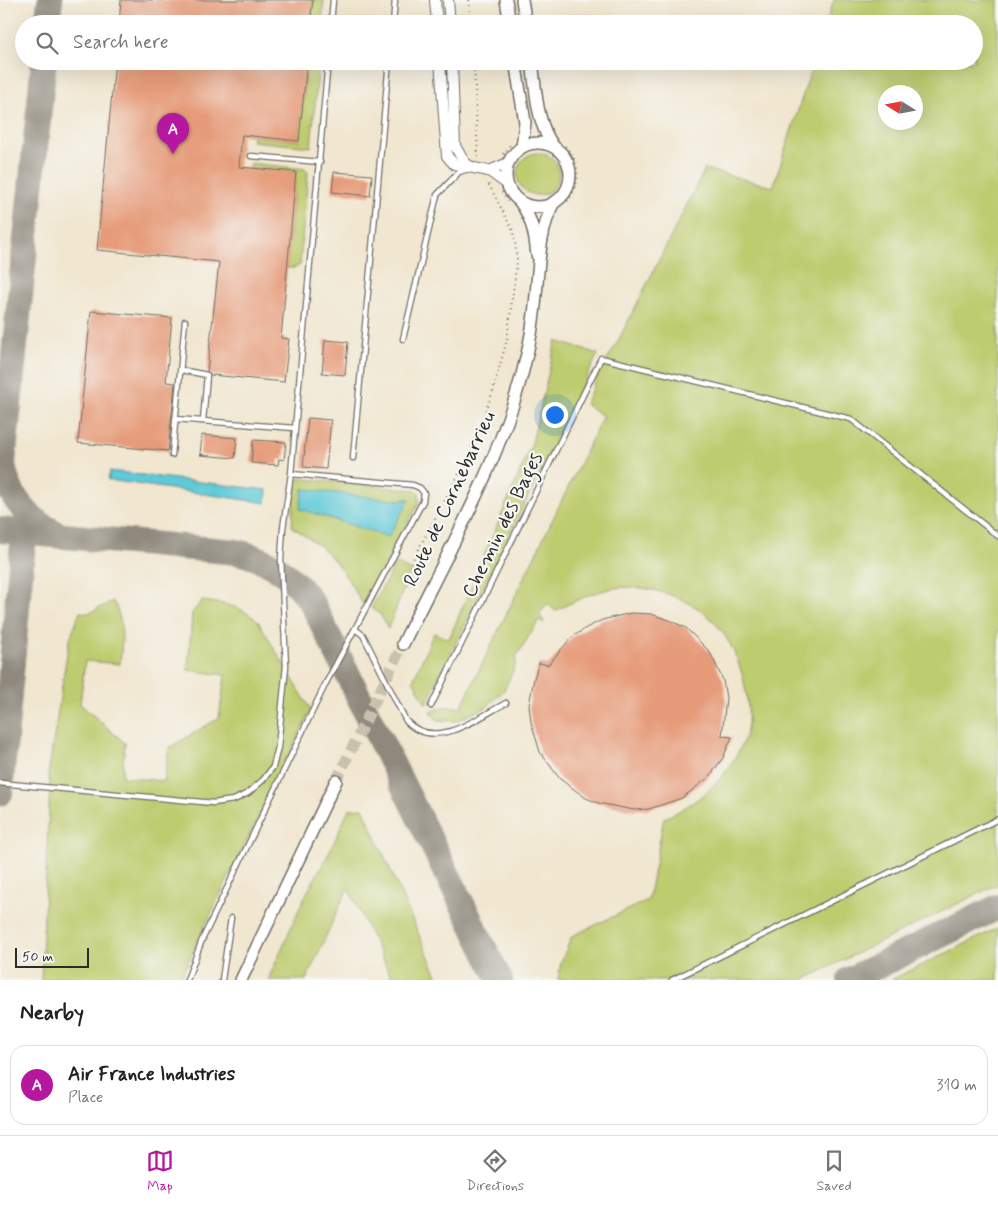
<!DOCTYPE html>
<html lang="en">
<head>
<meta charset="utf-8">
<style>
  :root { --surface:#fff; --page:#f6f6f6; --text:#202124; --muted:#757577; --line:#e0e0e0; --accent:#b5179e }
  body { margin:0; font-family:Mynerve,sans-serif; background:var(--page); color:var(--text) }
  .compass { position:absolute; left:878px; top:85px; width:45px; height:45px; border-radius:50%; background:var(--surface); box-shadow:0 5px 20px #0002; rotate:281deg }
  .scale { position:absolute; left:15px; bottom:12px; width:74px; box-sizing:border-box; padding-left:5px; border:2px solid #2b2b2b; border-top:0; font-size:14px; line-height:18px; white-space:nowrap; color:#2b2b2b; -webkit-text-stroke:4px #f6f6f2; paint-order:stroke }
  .you { position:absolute; left:554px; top:414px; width:18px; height:18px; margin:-12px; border:4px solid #fff; border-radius:50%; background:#1a73e8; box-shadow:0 0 0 8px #1a73e833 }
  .badge { display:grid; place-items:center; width:32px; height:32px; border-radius:50%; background:var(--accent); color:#fff; font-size:16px; font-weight:700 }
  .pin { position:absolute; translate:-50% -41px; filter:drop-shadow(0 1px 2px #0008) }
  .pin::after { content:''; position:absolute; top:26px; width:18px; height:15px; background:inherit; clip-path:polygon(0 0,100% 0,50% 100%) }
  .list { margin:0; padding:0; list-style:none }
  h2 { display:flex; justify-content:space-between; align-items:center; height:65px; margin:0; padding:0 20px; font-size:21px }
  h2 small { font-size:16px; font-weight:400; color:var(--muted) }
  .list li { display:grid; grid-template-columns:32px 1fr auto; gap:15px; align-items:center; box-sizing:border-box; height:80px; margin:0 10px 10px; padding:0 10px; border:1px solid var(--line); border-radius:15px }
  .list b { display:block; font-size:19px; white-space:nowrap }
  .list p { margin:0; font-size:16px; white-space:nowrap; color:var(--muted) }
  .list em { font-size:16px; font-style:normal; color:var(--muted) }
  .icon { flex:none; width:28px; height:28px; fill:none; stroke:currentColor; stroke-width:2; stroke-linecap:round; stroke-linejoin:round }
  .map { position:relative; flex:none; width:998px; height:980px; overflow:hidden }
  .search { position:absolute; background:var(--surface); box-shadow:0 5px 20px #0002; left:15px; right:15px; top:15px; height:55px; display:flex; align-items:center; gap:12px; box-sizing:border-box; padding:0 18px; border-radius:28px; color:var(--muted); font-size:19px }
  .sheet { height:155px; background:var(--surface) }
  nav { display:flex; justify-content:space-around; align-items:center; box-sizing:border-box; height:70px; border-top:1px solid var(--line); background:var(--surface); font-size:14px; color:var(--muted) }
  nav a { display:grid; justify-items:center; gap:2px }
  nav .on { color:var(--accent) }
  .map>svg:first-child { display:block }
</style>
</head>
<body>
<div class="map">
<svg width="998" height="980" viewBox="0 0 998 980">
  <rect width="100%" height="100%" fill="#f6f6f2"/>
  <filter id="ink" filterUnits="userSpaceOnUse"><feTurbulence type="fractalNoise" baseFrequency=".02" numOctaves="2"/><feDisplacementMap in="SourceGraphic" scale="10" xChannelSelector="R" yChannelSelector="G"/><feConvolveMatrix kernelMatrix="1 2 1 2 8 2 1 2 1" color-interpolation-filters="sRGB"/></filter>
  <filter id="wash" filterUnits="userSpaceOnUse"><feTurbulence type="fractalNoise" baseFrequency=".0096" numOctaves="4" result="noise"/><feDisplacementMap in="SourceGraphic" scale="20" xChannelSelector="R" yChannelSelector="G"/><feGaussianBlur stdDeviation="1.12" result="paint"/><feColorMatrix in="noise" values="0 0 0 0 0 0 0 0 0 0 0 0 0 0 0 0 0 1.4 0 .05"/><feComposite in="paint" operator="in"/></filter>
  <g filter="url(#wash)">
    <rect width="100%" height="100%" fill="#f1e6cf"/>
    <!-- green -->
    <g fill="#becc6f" stroke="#747c4d" fill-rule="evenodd">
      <polygon points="313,0 324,0 322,24 310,24"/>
      <path d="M834,0H998V884L803,980H558L561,962L572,936L648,900L664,818C702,802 732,774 746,734C750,721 748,705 746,692C742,667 731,639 713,621C690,597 647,584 615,588C594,591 573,602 555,611L548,604L539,614L544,621L543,623L539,620L516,657V664L504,690L487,707L456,721L437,720L430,712L443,707H461L603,416L585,404L600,371L615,347L705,169L773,187L814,61H974V24H826ZM886,92H916V122H886Z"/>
      <polygon points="307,61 319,61 311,147 252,141 253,136 299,141"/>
      <circle cx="538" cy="174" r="21"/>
      <polygon points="250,163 306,169 308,172 300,265 295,268 287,268 296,172 249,168"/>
      <polygon points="556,341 598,354 426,704 413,680 434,633 449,639 532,443"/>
      <path d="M295,478L414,490L419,493V503L363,605C340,565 332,552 292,527ZM409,499L333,518L300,509Z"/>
      <polygon points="396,563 411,571 388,629 380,614 371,608"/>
      <path d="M113,601C125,622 122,641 120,664L85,661L80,704L125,743L122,777L164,781L169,748L219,718L225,675L188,670L192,613L202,601C226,604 239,605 258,621L311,710L198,940L180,980H41L50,783L48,775L69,641L80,612L89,613Z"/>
      <polygon points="363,808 439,980 393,980 348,888 306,980 268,980 304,898 329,853 349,809"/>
      <polygon points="998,928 998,980 891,980 897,977"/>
    </g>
    <!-- water -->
    <g fill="#5ec9d7" stroke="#447a81">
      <polygon points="110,471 267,490 266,503 108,480"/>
      <polygon points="303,489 394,500 410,499 388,537 300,509"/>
    </g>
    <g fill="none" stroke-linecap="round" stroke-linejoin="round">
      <!-- taxiway -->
      <g stroke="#8e887d" stroke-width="26">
        <polyline points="47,24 50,0"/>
        <path d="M3,463C7,497 28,519 57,534"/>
        <polyline points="0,475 3,463 44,61"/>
        <path d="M0,530L236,552C267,558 293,576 312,603L500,980"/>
        <polyline points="0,793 24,532"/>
        <polyline points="849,980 998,907"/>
      </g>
    </g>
    <g id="blocks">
      <!-- building -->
      <g fill="#e69c7a">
        <polygon points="121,0 313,0 310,24 119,24"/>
        <polygon points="115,61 307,61 299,141 242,135 239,167 296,172 281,338 289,339 284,382 211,375 207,371 219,262 97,250"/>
        <polygon points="334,172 372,175 370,196 332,192"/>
        <polygon points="91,311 172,318 166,382 175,383 168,451 78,443"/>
        <polygon points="325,340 348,342 345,375 322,373"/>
        <polygon points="308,418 331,420 326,469 303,467"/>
        <polygon points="202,435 237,438 235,458 200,455 203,454 200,454"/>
        <polygon points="253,440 286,442 284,460 279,459 278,465 251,463"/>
        <polygon points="631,613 651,614 669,620 686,628 710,652 723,680 726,698 722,736 732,737 723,758 708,778 682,798 649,809 634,810 598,803 586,798 560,779 540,752 531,722 529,705 534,678 539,663 548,665 571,638 586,628 602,620"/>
      </g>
    </g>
  </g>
  <g filter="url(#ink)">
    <use href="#blocks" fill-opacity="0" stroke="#706c64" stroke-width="1"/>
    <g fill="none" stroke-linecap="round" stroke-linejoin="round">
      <!-- secondary-tunnel -->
      <polyline stroke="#c9c1ae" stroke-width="11" stroke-dasharray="11 5.5" stroke-linecap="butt" points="336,781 403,644"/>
      <!-- service casing -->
      <g stroke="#706c64" stroke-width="7">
        <g id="service">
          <polyline points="331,24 333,0"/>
          <polyline points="393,24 395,0"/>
          <polyline points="251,156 320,162"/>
          <polyline points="403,339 437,195 459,172 468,169"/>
          <polyline points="181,370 207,375 203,421"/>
          <polyline points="175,419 295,428"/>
          <polyline points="172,455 185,321"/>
          <polyline points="353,458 389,61"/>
          <path d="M355,629L363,635L406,721C435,752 477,718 506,703"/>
          <polyline points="431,706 601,358 851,419 998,536"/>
          <polyline points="0,783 213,803 234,800 248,793 263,780 273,767 278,747 286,666 281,559 283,528 291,474 328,61"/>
          <polyline points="187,980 202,940 326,683 423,501 424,493 420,488 413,485 291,474"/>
          <polyline points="222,980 231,918"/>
          <polyline points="672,980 998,819"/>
        </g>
      </g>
      <!-- tertiary casing -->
      <g stroke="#706c64" stroke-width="12">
        <g id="tertiary">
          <polyline points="435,0 437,24"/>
          <polyline points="448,0 450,24"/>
          <polyline points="440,61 447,156 454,164 489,171 507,184"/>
          <polyline points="452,61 455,146 464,162 471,167"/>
          <polyline points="489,171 508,163"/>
        </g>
      </g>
      <!-- secondary casing -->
      <g stroke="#706c64" stroke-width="14">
        <g id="secondary">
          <polyline points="506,0 510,24"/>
          <polyline points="522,0 526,24"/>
          <polyline points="515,61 525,122 522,147"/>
          <path d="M532,61C536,90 536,123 554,147"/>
          <circle cx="538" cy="175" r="32"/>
          <path d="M520,202C532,218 535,235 537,255"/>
          <path d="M403,644C442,563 489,482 516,395C524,369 531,341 534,314C539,277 537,234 554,202"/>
          <polyline points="241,980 336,781"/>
        </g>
      </g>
      <!-- path -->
      <g stroke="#706c64" stroke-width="2" stroke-dasharray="1 4" stroke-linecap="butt">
        <polyline points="469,0 471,24"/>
        <polyline points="474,61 478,159"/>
        <path d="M565,146C582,163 581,186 565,204"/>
        <polyline points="503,154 511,144"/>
        <polyline points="502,192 509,203"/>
        <polyline points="411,563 467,459 492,394 507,340 517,261 515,242 513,231 488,183"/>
      </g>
      <!-- service -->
      <use href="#service" stroke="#fff" stroke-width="4.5"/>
      <!-- tertiary -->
      <use href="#tertiary" stroke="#fff" stroke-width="10"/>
      <!-- secondary -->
      <use href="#secondary" stroke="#fff" stroke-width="11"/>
    </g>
  </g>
  <g text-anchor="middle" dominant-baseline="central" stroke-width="4.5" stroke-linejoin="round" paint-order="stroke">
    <!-- street labels -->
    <g font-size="20" fill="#2b2b2b" stroke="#f6f6f2">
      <text transform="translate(450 499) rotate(-65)">Route de Cornebarrieu</text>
      <text transform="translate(503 525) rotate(-64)">Chemin des Bages</text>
    </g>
  </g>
</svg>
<svg class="compass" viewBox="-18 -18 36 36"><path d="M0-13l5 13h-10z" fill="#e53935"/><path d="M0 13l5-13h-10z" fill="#757577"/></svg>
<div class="scale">50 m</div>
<div class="you"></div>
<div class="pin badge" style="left:173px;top:154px">A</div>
<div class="search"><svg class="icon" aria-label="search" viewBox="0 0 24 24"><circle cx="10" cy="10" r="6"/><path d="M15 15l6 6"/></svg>Search here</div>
</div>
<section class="sheet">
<h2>Nearby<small></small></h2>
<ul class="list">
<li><span class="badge">A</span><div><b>Air France Industries</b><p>Place</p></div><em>310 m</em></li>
</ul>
</section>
<nav>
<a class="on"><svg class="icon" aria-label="map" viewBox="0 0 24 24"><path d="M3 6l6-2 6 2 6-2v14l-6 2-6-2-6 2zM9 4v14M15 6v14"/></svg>Map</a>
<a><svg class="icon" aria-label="directions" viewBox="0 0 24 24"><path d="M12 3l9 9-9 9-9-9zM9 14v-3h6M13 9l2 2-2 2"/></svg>Directions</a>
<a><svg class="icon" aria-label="saved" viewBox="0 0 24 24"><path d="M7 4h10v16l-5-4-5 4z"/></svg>Saved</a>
</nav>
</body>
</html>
